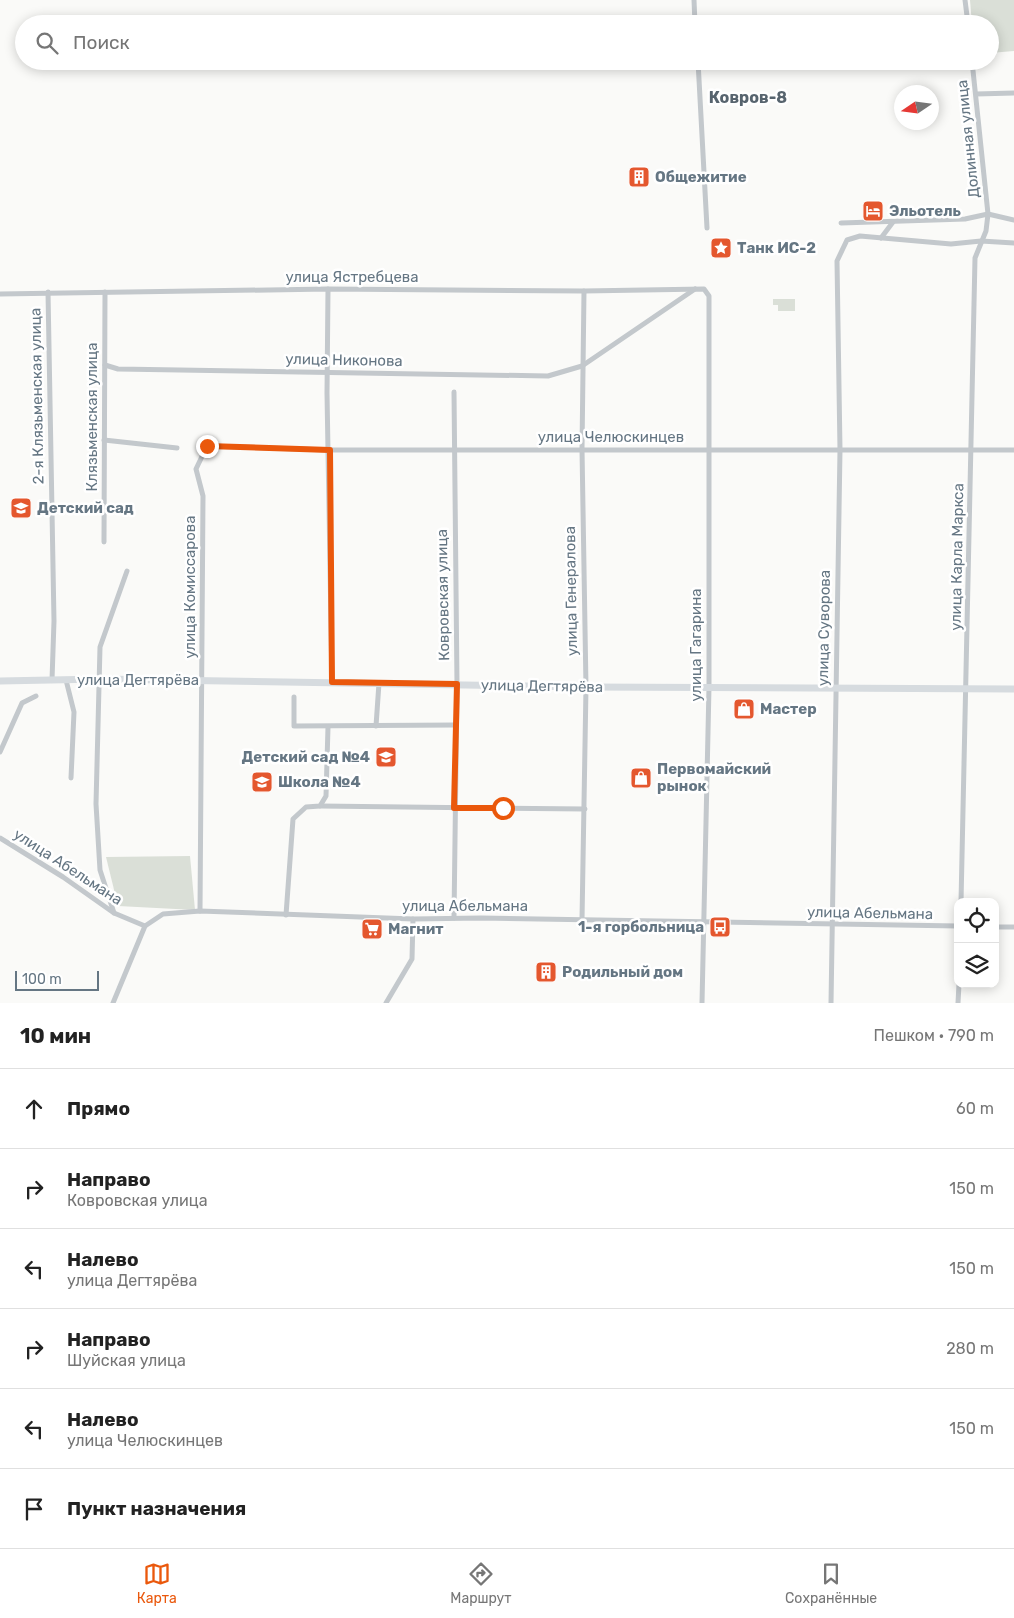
<!DOCTYPE html>
<html lang="ru">
<head>
<meta charset="utf-8">
<style>
  :root { --surface:#fff; --page:#f2f2f2; --text:#222; --muted:#767676; --line:#e0e0e0; --accent:#ea580c }
  body { margin:0; font-family:Rubik,sans-serif; background:var(--page); color:var(--text) }
  .controls { position:absolute; right:15px; bottom:15px; display:grid; overflow:hidden; border-radius:10px; box-shadow:0 2px 12px #0003 }
  .controls button { width:45px; height:45px; display:grid; place-items:center; padding:0; border:0; border-bottom:1px solid var(--line); background:var(--surface); color:var(--text); font:25px sans-serif }
  .compass { position:absolute; left:894px; top:85px; width:45px; height:45px; border-radius:50%; background:var(--surface); box-shadow:0 2px 12px #0003; rotate:257deg }
  .scale { position:absolute; left:15px; bottom:12px; width:84px; box-sizing:border-box; padding-left:5px; border:2px solid #657683; border-top:0; font-size:14px; line-height:18px; white-space:nowrap; color:#657683; -webkit-text-stroke:4px #fff; paint-order:stroke }
  .stop { position:absolute; width:15px; height:15px; margin:-11px; border:4px solid #ea580c; border-radius:50%; background:#fff }
  .stop.end { background:#ea580c; border-color:#fff; box-shadow:0 1px 5px #0008 }
  .list { margin:0; padding:0; list-style:none }
  h2 { display:flex; justify-content:space-between; align-items:center; height:65px; margin:0; padding:0 20px; font-size:21px }
  h2 small { font-size:16px; font-weight:400; color:var(--muted) }
  .list li { display:grid; grid-template-columns:32px 1fr auto; gap:15px; align-items:center; box-sizing:border-box; height:80px; padding:0 20px; border-top:1px solid var(--line) }
  .list b { display:block; font-size:19px; white-space:nowrap }
  .list p { margin:0; font-size:16px; white-space:nowrap; color:var(--muted) }
  .list em { font-size:16px; font-style:normal; color:var(--muted) }
  .icon { flex:none; width:28px; height:28px; fill:none; stroke:currentColor; stroke-width:2; stroke-linecap:round; stroke-linejoin:round }
  .map { position:relative; flex:none; width:1014px; height:1003px; overflow:hidden }
  .search { position:absolute; background:var(--surface); box-shadow:0 2px 12px #0003; left:15px; right:15px; top:15px; height:55px; display:flex; align-items:center; gap:12px; box-sizing:border-box; padding:0 18px; border-radius:28px; color:var(--muted); font-size:19px }
  .sheet { height:545px; background:var(--surface) }
  nav { display:flex; justify-content:space-around; align-items:center; box-sizing:border-box; height:70px; border-top:1px solid var(--line); background:var(--surface); font-size:14px; color:var(--muted) }
  nav a { display:grid; justify-items:center; gap:2px }
  nav .on { color:var(--accent) }
  .map>svg:first-child { display:block }
</style>
</head>
<body>
<div class="map">
<svg width="1014" height="1003" viewBox="0 0 1014 1003">
  <rect width="100%" height="100%" fill="#fafaf8"/>
  <!-- green -->
  <g fill="#dadfd7">
    <polygon points="970,0 1014,0 1014,51 990,53 990,24 972,24"/>
    <polygon points="773,299 795,299 795,311 778,311 778,305 773,305"/>
    <polygon points="190,856 195,910 118,906 106,857"/>
  </g>
  <g fill="none" stroke-linecap="round" stroke-linejoin="round">
    <!-- street -->
    <g stroke="#c3c8cc" stroke-width="5">
      <polyline points="694,0 695,24"/>
      <polyline points="965,0 968,24"/>
      <polyline points="698,61 707,228"/>
      <polyline points="976,94 1014,93"/>
      <polyline points="841,223 965,219 988,214 1014,220"/>
      <polyline points="881,238 893,222"/>
      <polyline points="328,289 327,393 332,682"/>
      <polyline points="48,292 54,621 52,680"/>
      <polyline points="0,294 328,289 584,291 704,289 709,296 709,687 702,1003"/>
      <polyline points="105,365 118,369 548,376 582,366 695,289"/>
      <polyline points="104,440 177,448"/>
      <polyline points="104,542 105,292"/>
      <polyline points="66,680 74,712 71,778"/>
      <polyline points="294,697 294,726 456,725"/>
      <polyline points="376,726 379,683"/>
      <polyline points="0,752 22,703 36,696"/>
      <polyline points="320,806 585,809"/>
      <polyline points="0,838 63,877 114,913 145,926 163,914 200,911 413,919 481,918 958,926"/>
      <polyline points="961,902 975,258 986,231 988,214 972,61"/>
      <polyline points="200,911 203,496 196,469 207,446 329,450 1014,450"/>
      <polyline points="114,913 100,870 96,804 100,647 127,571"/>
      <polyline points="286,915 293,819 306,807 320,806 326,796 328,727"/>
      <polyline points="454,918 457,684 454,392"/>
      <polyline points="582,920 586,687 582,449 584,291"/>
      <polyline points="995,927 1014,927"/>
      <polyline points="113,1003 145,926"/>
      <polyline points="386,1003 412,959 413,919"/>
      <polyline points="831,1003 840,450 837,261 847,240 860,236 951,244 981,241 1014,243"/>
      <polyline points="958,1003 959,984"/>
    </g>
    <!-- secondary -->
    <polyline stroke="#d6dbdf" stroke-width="7" points="0,681 101,679 586,687 1014,689"/>
  </g>
  <g fill="none" stroke-linecap="round" stroke-linejoin="round">
    <!-- route -->
    <polyline stroke="#ea580c" stroke-width="6" points="207,446 330,450 332,682 457,684 454,808 503,808"/>
  </g>
  <!-- icons -->
  <defs>
    <g id="building-square" transform="scale(1.125)"><rect x="-9" y="-9" width="18" height="18" rx="4" fill="#e4572e" stroke="#fff"/><path d="M-4-6H4V6H1V3H-1V6H-4ZM-2.5-4.3h1.7v1.8h-1.7ZM.8-4.3h1.7v1.8H.8ZM-2.5-1h1.7V.8h-1.7ZM.8-1h1.7V.8H.8Z" fill="#fff"/></g>
    <g id="hotel-square" transform="scale(1.125)"><rect x="-9" y="-9" width="18" height="18" rx="4" fill="#e4572e" stroke="#fff"/><path d="M-6-4.5h1.5V1H6V5H4.5V3h-9V5H-6ZM-4 0a1.8 1.8 0 1 1 3.6 0ZM.5 0V-2.5h3Q6-2.5 6 0Z" fill="#fff"/></g>
    <g id="sight-square" transform="scale(1.125)"><rect x="-9" y="-9" width="18" height="18" rx="4" fill="#e4572e" stroke="#fff"/><path d="M0-6L1.8-2.2L6-1.7L2.9 1.2L3.7 5.4L0 3.3L-3.7 5.4L-2.9 1.2L-6-1.7L-1.8-2.2Z" fill="#fff"/></g>
    <g id="school-square" transform="scale(1.125)"><rect x="-9" y="-9" width="18" height="18" rx="4" fill="#e4572e" stroke="#fff"/><path d="M0-5L7-2L0 1L-7-2ZM-4 1L0 2.5L4 1V4Q0 6-4 4Z" fill="#fff"/></g>
    <g id="shop-square" transform="scale(1.125)"><rect x="-9" y="-9" width="18" height="18" rx="4" fill="#e4572e" stroke="#fff"/><path d="M-5-2.5h2.3a2.7 3.5 0 0 1 5.4 0H5L5.5 6h-11ZM-1.5-2.5h3a1.5 2.3 0 0 0-3 0Z" fill="#fff"/></g>
    <g id="bus-square" transform="scale(1.125)"><rect x="-9" y="-9" width="18" height="18" rx="4" fill="#e4572e" stroke="#fff"/><path d="M-5-6H5V4H4V6H2V4H-2V6H-4V4H-5ZM-3.5-4V0h7V-4ZM-3.5 1.2v1.5H-2V1.2ZM2 1.2v1.5H3.5V1.2Z" fill="#fff"/></g>
    <g id="supermarket-square" transform="scale(1.125)"><rect x="-9" y="-9" width="18" height="18" rx="4" fill="#e4572e" stroke="#fff"/><path d="M-6-5.5h2.5l.6 2H6L4.5 2H-2.5L-4.4-4H-6ZM-1.5 3.2a1.3 1.3 0 1 0 .1 0ZM3 3.2a1.3 1.3 0 1 0 .1 0Z" fill="#fff"/></g>
  </defs>
  <g fill-rule="evenodd">
    <use href="#building-square" x="639" y="177"/>
    <use href="#hotel-square" x="873" y="211"/>
    <use href="#sight-square" x="721" y="248"/>
    <use href="#school-square" x="21" y="508"/>
    <use href="#shop-square" x="744" y="709"/>
    <use href="#school-square" x="386" y="757"/>
    <use href="#shop-square" x="641" y="778"/>
    <use href="#school-square" x="262" y="782"/>
    <use href="#bus-square" x="720" y="927"/>
    <use href="#supermarket-square" x="372" y="929"/>
    <use href="#building-square" x="546" y="972"/>
  </g>
  <g text-anchor="middle" dominant-baseline="central" stroke-width="5" stroke-linejoin="round" paint-order="stroke">
    <!-- street labels -->
    <g font-size="15" fill="#657683" stroke="#fff">
      <text transform="translate(968 139) rotate(-96)">Долинная улица</text>
      <text x="352" y="277">улица Ястребцева</text>
      <text transform="translate(344 360) rotate(1)">улица Никонова</text>
      <text transform="translate(37 396) rotate(-91)">2-я Клязьменская улица</text>
      <text transform="translate(92 417) rotate(-90)">Клязьменская улица</text>
      <text x="611" y="437">улица Челюскинцев</text>
      <text transform="translate(957 557) rotate(-89)">улица Карла Маркса</text>
      <text transform="translate(190 587) rotate(-90)">улица Комиссарова</text>
      <text transform="translate(571 591) rotate(-91)">улица Генералова</text>
      <text transform="translate(443 595) rotate(-91)">Ковровская улица</text>
      <text transform="translate(824 628) rotate(-89)">улица Суворова</text>
      <text transform="translate(696 645) rotate(-90)">улица Гагарина</text>
      <text x="138" y="680">улица Дегтярёва</text>
      <text transform="translate(542 686) rotate(1)">улица Дегтярёва</text>
      <text transform="translate(68 867) rotate(33)">улица Абельмана</text>
      <text x="465" y="906">улица Абельмана</text>
      <text transform="translate(870 913) rotate(1)">улица Абельмана</text>
    </g>
    <!-- poi labels -->
    <g font-size="15" font-weight="bold" fill="#657683" stroke="#fff" text-anchor="start">
      <text x="655" y="177">Общежитие</text>
      <text x="889" y="211">Эльотель</text>
      <text x="737" y="248">Танк ИС-2</text>
      <text x="37" y="508">Детский сад</text>
      <text x="760" y="709">Мастер</text>
      <text x="370" y="757" text-anchor="end">Детский сад №4</text>
      <text x="657" y="769">Первомайский<tspan x="657" dy="17">рынок</tspan></text>
      <text x="278" y="782">Школа №4</text>
      <text x="704" y="927" text-anchor="end">1-я горбольница</text>
      <text x="388" y="929">Магнит</text>
      <text x="562" y="972">Родильный дом</text>
    </g>
    <!-- neighbourhood labels -->
    <g font-size="16" font-weight="bold" fill="#57646e" stroke="#fff">
      <text x="748" y="97">Ковров-8</text>
    </g>
  </g>
</svg>
<div class="controls">
<button><svg class="icon" aria-label="locate" viewBox="0 0 24 24"><circle cx="12" cy="12" r="6"/><path d="M12 2v4M12 18v4M2 12h4M18 12h4"/></svg></button>
<button><svg class="icon" aria-label="layers" viewBox="0 0 24 24"><path d="M12 4l9 5-9 5-9-5zM3 14l9 5 9-5"/></svg></button>
</div>
<svg class="compass" viewBox="-18 -18 36 36"><path d="M0-13l5 13h-10z" fill="#e53935"/><path d="M0 13l5-13h-10z" fill="#767676"/></svg>
<div class="scale">100 m</div>
<div class="stop" style="left:503px;top:808px"></div>
<div class="stop end" style="left:207px;top:446px"></div>
<div class="search"><svg class="icon" aria-label="search" viewBox="0 0 24 24"><circle cx="10" cy="10" r="6"/><path d="M15 15l6 6"/></svg>Поиск</div>
</div>
<section class="sheet">
<h2>10 мин<small>Пешком · 790 m</small></h2>
<ul class="list">
<li><svg class="icon" aria-label="ahead" viewBox="0 0 24 24"><path d="M12 20V5M6 11l6-6 6 6"/></svg><div><b>Прямо</b></div><em>60 m</em></li>
<li><svg class="icon" aria-label="right" viewBox="0 0 24 24"><path d="M7 20v-9h11M14 6l5 5-5 5"/></svg><div><b>Направо</b><p>Ковровская улица</p></div><em>150 m</em></li>
<li><svg class="icon" aria-label="left" viewBox="0 0 24 24"><path d="M17 20v-9H6M10 6l-5 5 5 5"/></svg><div><b>Налево</b><p>улица Дегтярёва</p></div><em>150 m</em></li>
<li><svg class="icon" aria-label="right" viewBox="0 0 24 24"><path d="M7 20v-9h11M14 6l5 5-5 5"/></svg><div><b>Направо</b><p>Шуйская улица</p></div><em>280 m</em></li>
<li><svg class="icon" aria-label="left" viewBox="0 0 24 24"><path d="M17 20v-9H6M10 6l-5 5 5 5"/></svg><div><b>Налево</b><p>улица Челюскинцев</p></div><em>150 m</em></li>
<li><svg class="icon" aria-label="arrive" viewBox="0 0 24 24"><path d="M6 21V4h12l-3 4 3 4H6"/></svg><div><b>Пункт назначения</b></div></li>
</ul>
</section>
<nav>
<a class="on"><svg class="icon" aria-label="map" viewBox="0 0 24 24"><path d="M3 6l6-2 6 2 6-2v14l-6 2-6-2-6 2zM9 4v14M15 6v14"/></svg>Карта</a>
<a><svg class="icon" aria-label="directions" viewBox="0 0 24 24"><path d="M12 3l9 9-9 9-9-9zM9 14v-3h6M13 9l2 2-2 2"/></svg>Маршрут</a>
<a><svg class="icon" aria-label="saved" viewBox="0 0 24 24"><path d="M7 4h10v16l-5-4-5 4z"/></svg>Сохранённые</a>
</nav>
</body>
</html>
